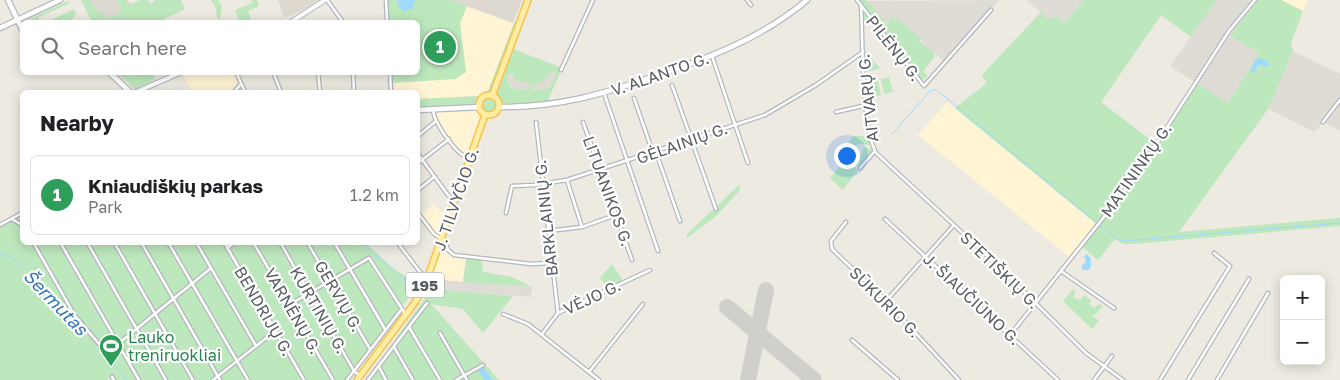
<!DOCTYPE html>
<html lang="en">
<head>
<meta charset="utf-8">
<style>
  :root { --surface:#fff; --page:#f6f6f6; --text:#202124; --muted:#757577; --line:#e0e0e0; --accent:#f12c23 }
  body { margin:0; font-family:"Golos Text",sans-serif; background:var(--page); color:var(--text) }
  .controls { position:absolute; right:15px; bottom:15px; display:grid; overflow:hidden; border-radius:8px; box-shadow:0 2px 12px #0003 }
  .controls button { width:45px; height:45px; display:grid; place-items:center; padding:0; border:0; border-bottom:1px solid var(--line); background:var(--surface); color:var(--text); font:25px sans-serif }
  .you { position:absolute; left:846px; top:155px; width:18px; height:18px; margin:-12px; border:4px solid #fff; border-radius:50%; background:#1a73e8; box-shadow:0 0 0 8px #1a73e833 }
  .badge { display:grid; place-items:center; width:32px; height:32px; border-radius:50%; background:var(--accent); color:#fff; font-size:16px; font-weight:700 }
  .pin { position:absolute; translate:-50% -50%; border:2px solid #fff; box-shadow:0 1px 5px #0006 }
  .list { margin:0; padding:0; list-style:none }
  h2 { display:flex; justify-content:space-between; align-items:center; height:65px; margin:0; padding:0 20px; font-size:21px }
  h2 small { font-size:16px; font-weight:400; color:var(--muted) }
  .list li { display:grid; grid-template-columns:32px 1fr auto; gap:15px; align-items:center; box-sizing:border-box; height:80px; margin:0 10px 10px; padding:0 10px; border:1px solid var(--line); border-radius:8px }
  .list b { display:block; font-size:19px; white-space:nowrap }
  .list p { margin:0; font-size:16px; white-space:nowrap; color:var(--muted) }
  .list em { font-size:16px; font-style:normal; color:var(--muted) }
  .icon { flex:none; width:28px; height:28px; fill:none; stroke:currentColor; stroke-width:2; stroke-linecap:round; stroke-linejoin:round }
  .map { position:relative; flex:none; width:1340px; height:380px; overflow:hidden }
  .search { position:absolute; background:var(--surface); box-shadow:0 2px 12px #0003; left:20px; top:20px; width:400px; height:55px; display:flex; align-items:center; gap:12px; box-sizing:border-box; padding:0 18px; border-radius:8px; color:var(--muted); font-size:19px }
  .panel { position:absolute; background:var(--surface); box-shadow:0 2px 12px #0003; left:20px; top:90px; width:400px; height:155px; border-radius:8px }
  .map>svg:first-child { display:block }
</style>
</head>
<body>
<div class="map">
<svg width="1340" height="380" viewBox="0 0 1340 380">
  <rect width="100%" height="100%" fill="#edeae1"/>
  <!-- commercial -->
  <g fill="#fff4d4">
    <polygon points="1281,0 1308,0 1303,11"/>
    <polygon points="467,6 514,23 488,91 479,96 418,99 418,92 392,92 391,83 455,79 466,72 460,23"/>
    <polygon points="182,73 240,73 242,78 230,92 192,92"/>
    <polygon points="947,102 1099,226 1072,259 918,135"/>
    <polygon points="475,109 482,117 469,154 465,158 459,155 436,124 431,111"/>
    <polygon points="435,204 440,211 447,213 438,238 419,215"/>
    <polygon points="444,240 452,254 466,258 463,282 430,278"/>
  </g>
  <!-- industrial -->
  <g fill="#dedcd5">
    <polygon points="999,0 945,62 894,16 887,24 866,1"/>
    <polygon points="1027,0 1084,0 1064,23 1054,18 1048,19"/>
    <polygon points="1217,0 1258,0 1230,36 1259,53 1228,103 1170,66"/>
    <polygon points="1293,51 1340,74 1340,131 1324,122 1314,132 1268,109"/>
    <polygon points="551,70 556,73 550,87 543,90 531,90 531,85"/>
    <polygon points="508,75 529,82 529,90 514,89 507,81"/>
    <polygon points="437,280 532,287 531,297 436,289"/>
  </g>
  <!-- education -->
  <g fill="#ddd9d0">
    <polygon points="89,0 126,0 136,7 100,22"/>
    <polygon points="278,0 318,0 303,10 284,18"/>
    <polygon points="450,0 522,0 513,23"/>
  </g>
  <!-- green -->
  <g fill="#bde7bc" fill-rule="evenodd">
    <polygon points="81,0 90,0 99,13 102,11 106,19 122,12 117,0 126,0 128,5 140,0 148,0 150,4 156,0 181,0 185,9 164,19 165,22 92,22"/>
    <polygon points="211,0 218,0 222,6 220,19 217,18 216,8"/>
    <polygon points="251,0 257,0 259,6 248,11 251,20 240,22 235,10 253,3"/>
    <polygon points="387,0 450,0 467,6 460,23 466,72 455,79 391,83 391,73 418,72 418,22 388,22"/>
    <polygon points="859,0 866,0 887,24 893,16 921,38 919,41 934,52 935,56 923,71 928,76 919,82 869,17 862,23 864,9"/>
    <polygon points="1084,0 1217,0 1191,37 1161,15 1101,102 1156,144 1196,83 1228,103 1259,53 1230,36 1258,0 1281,0 1303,11 1291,43 1293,51 1268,109 1179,232 1340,218 1340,226 1133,244 1123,244 1115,239 1098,260 1082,247 1099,226 955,108 987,83 982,75 1041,12 1048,19 1058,17 1064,23"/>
    <polygon points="68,1 69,3 38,18 40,22 23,22"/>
    <path d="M74,9L76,14C69,25 59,23 47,22Z"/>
    <polygon points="514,23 517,25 490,93 482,97 474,106 418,108 418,99 479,96 488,91"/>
    <path d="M511,48L562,68L546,105L500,103L496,94ZM551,71L556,73L550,87L543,90H531L532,85C541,84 546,79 551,71ZM508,75H513L517,82H529V90L512,88L507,81Z"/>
    <polygon points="867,54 880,68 866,72"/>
    <polygon points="117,73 129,73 131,76 138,73 152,73 156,79 135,89"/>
    <polygon points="889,77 893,92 884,94 881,79"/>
    <polygon points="878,81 881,95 869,99 868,84"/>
    <circle cx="489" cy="105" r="9"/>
    <polygon points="854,136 868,136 870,145 858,144 854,147 849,143 846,145"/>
    <polygon points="865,147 871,149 872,152 859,167 856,165"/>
    <polygon points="846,159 858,170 843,190 830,178"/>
    <polygon points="740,184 740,190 716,216 687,238 687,234"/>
    <polygon points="22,215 22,242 366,243 394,269 414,282 420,272 423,275 415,292 413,292 347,380 116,380 113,376 107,380 0,380 0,227"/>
    <polygon points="466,258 482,260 483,272 512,277 532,287 463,282"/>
    <polygon points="612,264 623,281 608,288 600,278"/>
    <polygon points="428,285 436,286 436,289 513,296 483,333 463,309 431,304 499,380 493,380 479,370 484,380 366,380 425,298 421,296"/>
    <polygon points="1073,289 1076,291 1073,298 1080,300 1084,295 1091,300 1089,304 1094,308 1099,304 1103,306 1092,317 1099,320 1092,329 1063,301"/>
  </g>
  <!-- water -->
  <g fill="#9fd9ff">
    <polygon points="397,0 415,0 412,9 404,11 399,7"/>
    <polygon points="1257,58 1267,61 1269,65 1266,67 1259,64 1254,73 1250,70"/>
    <polygon points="1087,254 1091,259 1091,267 1088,270 1082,270 1082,266 1086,262 1084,256"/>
    <polygon points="483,367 493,380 484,380 478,370"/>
  </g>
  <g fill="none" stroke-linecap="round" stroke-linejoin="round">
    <!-- stream -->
    <g stroke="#9fd9ff" stroke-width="1">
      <polyline points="938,91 1097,223"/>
      <polyline points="892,134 931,90 936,90"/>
      <polyline points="1100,226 1119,240 1124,241 1340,223"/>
      <polyline points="363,242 371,252 413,287"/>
      <path d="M0,254C25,253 108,358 127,380"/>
    </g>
    <!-- runway -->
    <g stroke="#d0cfca" stroke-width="16">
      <polyline points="727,307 814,380"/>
      <polyline points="748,380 766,290"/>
    </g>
    <!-- minor casing -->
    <g stroke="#b4b8bc" stroke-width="5">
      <g id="minor">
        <polyline points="327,0 343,22"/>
        <polyline points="386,0 387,22"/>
        <polyline points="747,0 751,5"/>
        <polyline points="857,0 924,86 991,10"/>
        <path d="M861,5C863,40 861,125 876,153L995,263L1086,353L1123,380"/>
        <polyline points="712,56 748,163"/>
        <polyline points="561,70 593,0"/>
        <polyline points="236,72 245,92"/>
        <polyline points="273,72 281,92"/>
        <polyline points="318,72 320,92"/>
        <polyline points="353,72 354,92"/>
        <polyline points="390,72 391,92"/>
        <polyline points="672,85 716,209"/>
        <polyline points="234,92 241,84"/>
        <polyline points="604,93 658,251"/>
        <polyline points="634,98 653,153"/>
        <path d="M433,110C434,123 456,154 468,158"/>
        <polyline points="836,112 867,105"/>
        <polyline points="536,122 558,313"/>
        <polyline points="583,122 632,260"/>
        <polyline points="1323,122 1340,100"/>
        <polyline points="418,136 436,121"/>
        <polyline points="656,152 680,221"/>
        <polyline points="418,154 448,195 454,199"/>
        <polyline points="418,163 449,139"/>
        <polyline points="860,168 875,151"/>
        <polyline points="567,180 582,227"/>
        <polyline points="418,190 434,177"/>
        <polyline points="418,213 434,234 445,241 448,250 454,255 531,264 551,263"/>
        <polyline points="506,213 512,186 535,185 567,180 765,115 816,85 863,52"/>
        <polyline points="12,219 22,225"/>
        <polyline points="885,219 1058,380"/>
        <polyline points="846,222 831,241 832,249 886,301 959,380"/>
        <polyline points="0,225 22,213"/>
        <polyline points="548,231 582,227 616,215"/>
        <polyline points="33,242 75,316 107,353 211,268"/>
        <polyline points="60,242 139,380"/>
        <polyline points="87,242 166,380"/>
        <polyline points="114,242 193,380"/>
        <polyline points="141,242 220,380"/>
        <polyline points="168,242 248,380"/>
        <polyline points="196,242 256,346"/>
        <polyline points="224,242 304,380"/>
        <polyline points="253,242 333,380"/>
        <polyline points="280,242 354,371 360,376"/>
        <polyline points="307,242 370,349"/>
        <polyline points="334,242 385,329"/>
        <polyline points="397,242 420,272 427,277"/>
        <polyline points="227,248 236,242"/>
        <polyline points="1061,271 1114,308"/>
        <polyline points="886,301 954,225"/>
        <polyline points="289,305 369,258 406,315"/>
        <polyline points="503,314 528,324 599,380"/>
        <polyline points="409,327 440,380"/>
        <polyline points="440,333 467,380"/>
        <polyline points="542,334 558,313 650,270"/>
        <polyline points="1010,335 1131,183 1229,31 1255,0"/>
        <polyline points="852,340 898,380"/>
        <polyline points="394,347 413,380"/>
        <polyline points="379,367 386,380"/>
        <polyline points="589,372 643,304"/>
        <polyline points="112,377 114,380"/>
        <polyline points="213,380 275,331"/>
        <polyline points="347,380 401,310"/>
        <polyline points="368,380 427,303"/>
        <polyline points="456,380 483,365"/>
        <polyline points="1094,380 1112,356"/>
        <polyline points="1160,380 1230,266 1214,253"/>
        <polyline points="1188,380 1249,279"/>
        <polyline points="1217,380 1268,293"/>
      </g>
    </g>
    <!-- tertiary casing -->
    <g stroke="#b4b8bc" stroke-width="6">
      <g id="tertiary">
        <polyline points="291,22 325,0"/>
        <polyline points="136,92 182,72"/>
      </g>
    </g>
    <!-- secondary casing -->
    <g stroke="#b5b9be" stroke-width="7">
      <g id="secondary">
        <polyline points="8,0 22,29"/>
        <polyline points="0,28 60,0"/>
        <polyline points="109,72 130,92"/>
        <path d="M499,107C561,107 600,95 658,75C712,57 763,37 807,0"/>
        <polyline points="418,110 479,107"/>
      </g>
    </g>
    <!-- primary casing -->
    <g stroke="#f7c350" stroke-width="8">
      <g id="primary">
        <circle cx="489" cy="105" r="10"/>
        <polyline points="492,96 528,0"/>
        <polyline points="357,380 416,301 426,282 485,115"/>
      </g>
    </g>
    <!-- minor -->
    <use href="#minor" stroke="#fff" stroke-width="2.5"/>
    <!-- tertiary -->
    <use href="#tertiary" stroke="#fff" stroke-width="4"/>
    <!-- secondary -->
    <use href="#secondary" stroke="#fff" stroke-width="4.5"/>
    <!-- primary -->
    <use href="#primary" stroke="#ffeda4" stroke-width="5"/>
  </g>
  <!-- icons -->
  <defs>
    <g id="stadium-pin" transform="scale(1.25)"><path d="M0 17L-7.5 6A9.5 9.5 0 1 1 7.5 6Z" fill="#2e9e5b" stroke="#fff"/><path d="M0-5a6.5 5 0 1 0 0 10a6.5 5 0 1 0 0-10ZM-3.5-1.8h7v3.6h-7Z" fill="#fff"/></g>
  </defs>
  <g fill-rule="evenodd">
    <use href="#stadium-pin" x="111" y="346"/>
  </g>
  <g text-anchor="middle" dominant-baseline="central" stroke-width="4.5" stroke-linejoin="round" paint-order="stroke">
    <!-- shield labels -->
    <rect fill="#fff" stroke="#8b8e92" stroke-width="1" x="406" y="272.5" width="38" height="25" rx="4"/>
    <g font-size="15" font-weight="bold" fill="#595e63">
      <text x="425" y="285">195</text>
    </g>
    <!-- street labels -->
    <g font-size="16" fill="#595e63" stroke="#fff">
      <text transform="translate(894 48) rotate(52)">PILĖNŲ G.</text>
      <text transform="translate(660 74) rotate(-19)">V. ALANTO G.</text>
      <text transform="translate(868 98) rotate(-96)">AITVARŲ G.</text>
      <text transform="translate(682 143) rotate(-19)">GĖLAINIŲ G.</text>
      <text transform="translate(1136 170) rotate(-55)">MATININKŲ G.</text>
      <text transform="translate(608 191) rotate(70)">LITUANIKOS G.</text>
      <text transform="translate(456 199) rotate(-71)">J. TILVYČIO G.</text>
      <text transform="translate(546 218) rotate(-96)">BARKLAINIŲ G.</text>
      <text transform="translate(1000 270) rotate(44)">STETIŠKIŲ G.</text>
      <text transform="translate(339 296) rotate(60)">GERVIŲ G.</text>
      <text transform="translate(592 297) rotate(-25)">VĖJO G.</text>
      <text transform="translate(972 299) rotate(43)">J. ŠIAUČIŪNO G.</text>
      <text transform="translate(885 302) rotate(45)">SŪKURIO G.</text>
      <text transform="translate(319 310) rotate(60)">KURTINIŲ G.</text>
      <text transform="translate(264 311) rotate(60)">BENDRIJŲ G.</text>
      <text transform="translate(293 311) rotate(60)">VARNĖNŲ G.</text>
    </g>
    <!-- leisure labels -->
    <g font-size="16" fill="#27864d" stroke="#fff" text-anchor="start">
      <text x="128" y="337">Lauko<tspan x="128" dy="18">treniruokliai</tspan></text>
    </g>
    <!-- water labels -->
    <g font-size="18" font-style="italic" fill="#3979b6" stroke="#fff">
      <text transform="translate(56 302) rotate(46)">Šermutas</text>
    </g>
  </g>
</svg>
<div class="controls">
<button>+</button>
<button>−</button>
</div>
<div class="you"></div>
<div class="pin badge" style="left:440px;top:47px;background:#2e9e5b">1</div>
<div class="search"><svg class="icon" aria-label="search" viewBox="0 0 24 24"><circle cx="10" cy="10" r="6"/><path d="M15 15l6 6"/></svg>Search here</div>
<section class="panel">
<h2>Nearby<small></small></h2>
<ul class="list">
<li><span class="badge" style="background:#2e9e5b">1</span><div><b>Kniaudiškių parkas</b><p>Park</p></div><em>1.2 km</em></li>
</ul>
</section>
</div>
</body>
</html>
